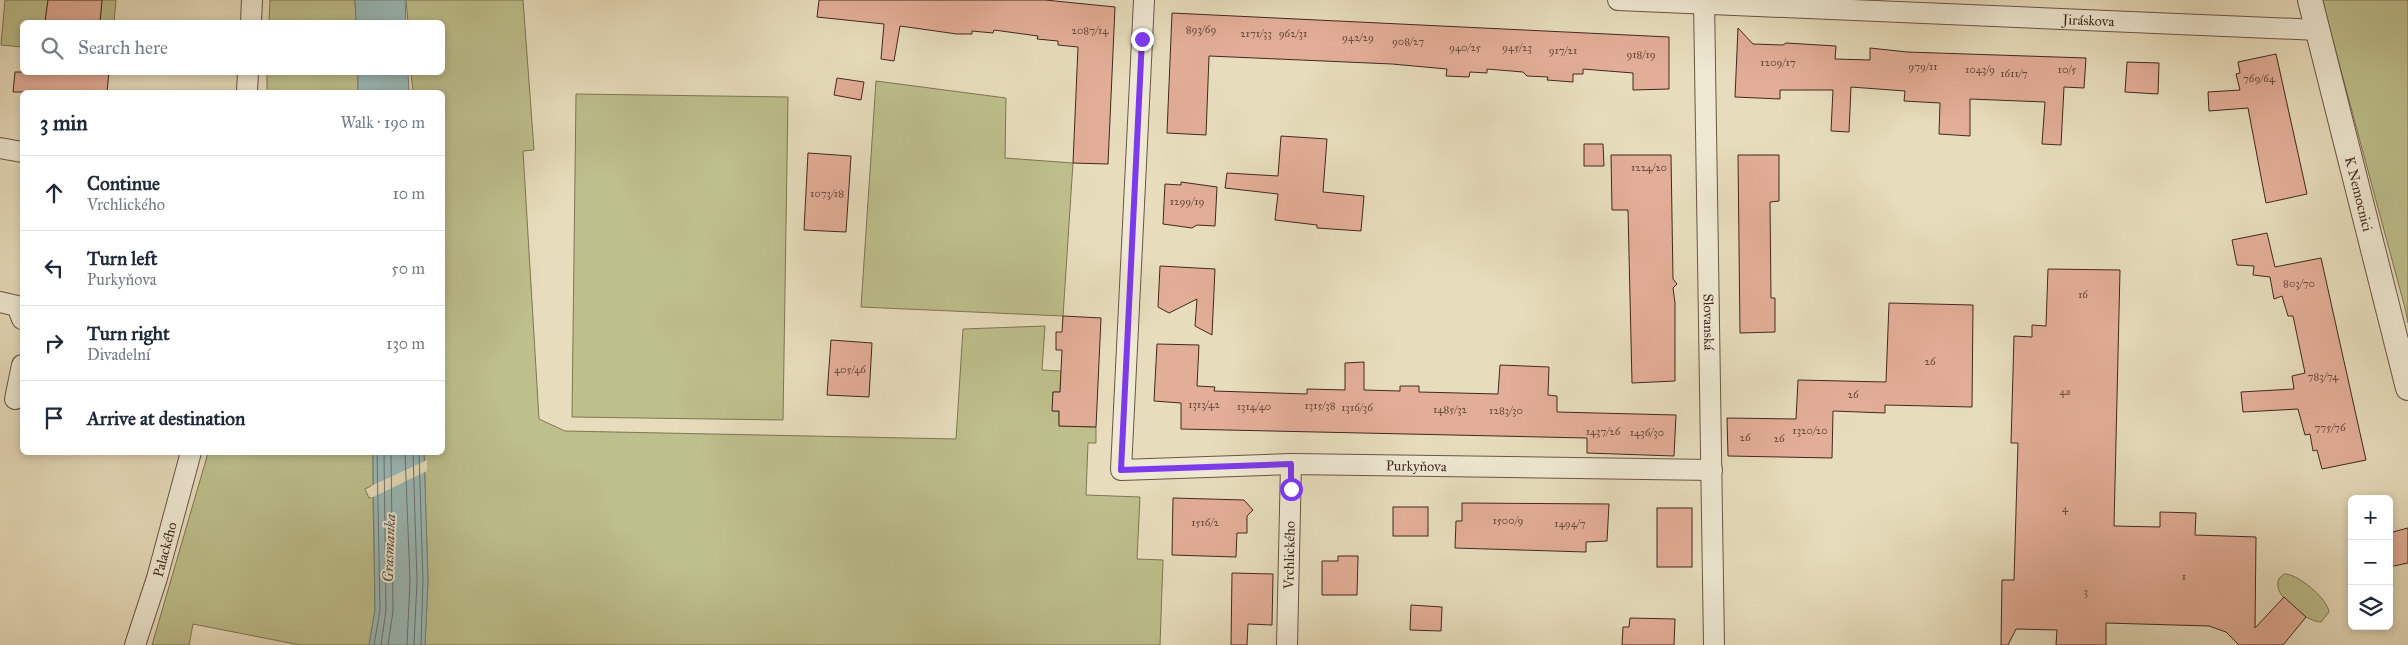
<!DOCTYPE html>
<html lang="en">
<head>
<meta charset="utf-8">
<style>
  :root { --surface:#fff; --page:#f6f6f7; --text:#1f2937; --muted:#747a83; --line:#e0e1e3 }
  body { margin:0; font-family:"IM FELL Great Primer",serif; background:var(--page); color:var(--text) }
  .controls { position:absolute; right:15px; bottom:15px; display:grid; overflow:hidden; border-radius:8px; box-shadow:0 2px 8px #0003 }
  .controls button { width:45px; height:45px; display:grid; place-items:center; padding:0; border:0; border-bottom:1px solid var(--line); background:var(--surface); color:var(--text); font:25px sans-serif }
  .stop { position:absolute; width:15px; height:15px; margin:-11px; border:4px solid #7c3aed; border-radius:50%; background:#fff }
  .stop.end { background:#7c3aed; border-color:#fff; box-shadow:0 1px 5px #0008 }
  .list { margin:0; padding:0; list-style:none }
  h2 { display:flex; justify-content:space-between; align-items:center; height:65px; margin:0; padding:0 20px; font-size:21px }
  h2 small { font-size:16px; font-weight:400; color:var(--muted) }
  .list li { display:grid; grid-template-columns:32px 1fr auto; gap:15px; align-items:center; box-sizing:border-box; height:75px; padding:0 20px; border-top:1px solid var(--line) }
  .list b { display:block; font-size:19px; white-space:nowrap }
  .list p { margin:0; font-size:16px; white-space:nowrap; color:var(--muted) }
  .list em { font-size:16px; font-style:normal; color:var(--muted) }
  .icon { flex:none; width:28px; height:28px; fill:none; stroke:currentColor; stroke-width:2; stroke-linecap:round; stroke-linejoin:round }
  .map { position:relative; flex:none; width:2408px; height:645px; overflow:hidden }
  .search { position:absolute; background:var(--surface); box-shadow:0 2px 8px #0003; left:20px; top:20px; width:425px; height:55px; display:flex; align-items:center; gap:12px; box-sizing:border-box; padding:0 18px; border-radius:8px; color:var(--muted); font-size:19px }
  .panel { position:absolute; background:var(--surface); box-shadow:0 2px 8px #0003; left:20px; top:90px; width:425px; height:365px; border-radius:8px }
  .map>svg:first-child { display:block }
</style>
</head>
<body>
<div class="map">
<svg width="2408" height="645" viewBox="0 0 2408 645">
  <rect width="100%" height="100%" fill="#e7ddbc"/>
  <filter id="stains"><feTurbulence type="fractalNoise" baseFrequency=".004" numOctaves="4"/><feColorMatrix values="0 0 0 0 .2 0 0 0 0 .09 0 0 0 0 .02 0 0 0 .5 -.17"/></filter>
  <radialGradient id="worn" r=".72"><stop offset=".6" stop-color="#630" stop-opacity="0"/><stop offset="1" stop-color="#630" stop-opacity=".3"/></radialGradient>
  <!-- green -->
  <g fill="#bdbf8c" stroke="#807454">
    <polygon points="5,0 48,0 45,22 22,22 22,47 1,45"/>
    <polygon points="102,0 116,0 114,22 100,22"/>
    <polygon points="270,0 355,0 356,22 269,22"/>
    <polygon points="406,0 523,0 534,150 523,151 539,419 565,431 956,439 963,329 1045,326 1042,370 1061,371 1060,392 1053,392 1053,411 1059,411 1059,426 1096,427 1096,443 1088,443 1086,495 1140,497 1137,559 1163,560 1160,645 425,645 428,581 424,453 442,452 442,92 413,92 411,73 442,72 442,22 408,22"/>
    <polygon points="2322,0 2408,0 2408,323 2405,308"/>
    <rect x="267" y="73" width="91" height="19"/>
    <polygon points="876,81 1006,98 1005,158 1073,163 1063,316 861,307"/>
    <polygon points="576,94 788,97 783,420 572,417"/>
    <polygon points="208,453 373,453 373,485 365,489 369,498 373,497 375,610 369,645 300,645 193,624 189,645 152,645"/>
    <path d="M2284,574C2297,573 2328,599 2329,612L2321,622C2308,623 2261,589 2284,574Z"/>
  </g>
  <!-- water -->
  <g fill="#99bab9" stroke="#76807b">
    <polygon points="355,0 405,0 406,22 356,22"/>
    <polygon points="358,73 408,73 409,92 358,92"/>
    <polygon points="373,453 424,453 428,581 425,645 369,645 375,610"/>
  </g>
  <!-- pier -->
  <polygon fill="#e7ddbc" points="427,460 427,471 371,498 371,486"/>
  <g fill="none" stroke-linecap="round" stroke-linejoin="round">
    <!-- shore -->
    <g stroke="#6e716b" stroke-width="1">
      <polyline points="405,452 410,581 407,645"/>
      <polyline points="413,452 417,581 414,645"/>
      <polyline points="419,452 423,581 421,645"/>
      <polyline points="374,645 380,610 377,452"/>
      <polyline points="381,645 386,610 384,452"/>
      <polyline points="388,645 393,611 391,452"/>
    </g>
  </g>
  <!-- building -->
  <g fill="#e3ae98" stroke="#42281d">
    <polygon points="48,0 102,0 100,22 45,22"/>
    <polygon points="819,0 1045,0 1115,7 1108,164 1073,163 1078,47 1058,45 1058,41 1037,39 1038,36 994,30 993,33 972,31 972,34 957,34 900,26 894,61 881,59 884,24 817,17"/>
    <polygon points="1172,13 1669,37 1669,89 1633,90 1633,73 1583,69 1583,74 1573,74 1573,82 1547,80 1548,77 1527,76 1523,72 1487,69 1487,73 1470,72 1469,77 1446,76 1447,69 1392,64 1209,56 1206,135 1167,133"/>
    <polygon points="1738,28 1753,44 1783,45 1786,43 1836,46 1835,59 1870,60 1870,48 1907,52 2086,58 2084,88 2064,87 2061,145 2042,144 2045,102 1970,99 1970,136 1939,134 1940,103 1904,101 1905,91 1851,87 1849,132 1831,131 1833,90 1780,90 1780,99 1735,97"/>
    <polygon points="2276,54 2307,194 2266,203 2248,108 2209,111 2208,92 2240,90 2236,74 2240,73 2238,62"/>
    <polygon points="2127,62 2159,63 2158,94 2125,92"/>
    <polygon points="15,72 109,72 107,92 13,92"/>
    <polygon points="837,78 864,82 861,100 834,95"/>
    <polygon points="1281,136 1327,139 1323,192 1364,196 1361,231 1317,228 1317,225 1275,220 1278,194 1225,188 1227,173 1278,176"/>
    <polygon points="1584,144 1603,144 1604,166 1584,166"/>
    <polygon points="808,153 851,156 846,232 804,230"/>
    <polygon points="1611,155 1671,155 1673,279 1677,284 1673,288 1675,303 1675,381 1632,383 1628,210 1612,210"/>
    <polygon points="1738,155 1779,155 1779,201 1770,202 1771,298 1775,298 1775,332 1740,333"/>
    <polygon points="1181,182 1217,187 1215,226 1197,225 1192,228 1163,224 1165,184 1181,185"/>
    <polygon points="2267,233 2275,267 2321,258 2366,460 2322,469 2317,450 2313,451 2310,434 2305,435 2298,409 2243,412 2241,392 2294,389 2292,376 2305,373 2293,316 2288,316 2282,296 2274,299 2270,277 2253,275 2254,266 2237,265 2232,240"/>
    <polygon points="1160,266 1215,269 1212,335 1195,326 1197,299 1169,313 1158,307"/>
    <polygon points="2048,269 2120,270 2114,526 2160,527 2160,512 2196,513 2195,535 2256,537 2255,628 2284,597 2306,617 2283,645 2239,645 2226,632 2209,626 2106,623 2106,645 2056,645 2057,630 2016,629 2008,645 2001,645 2002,580 2014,580 2018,443 2011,443 2014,336 2032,337 2032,325 2046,326"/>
    <polygon points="1889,303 1973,305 1972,407 1885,405 1885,413 1833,411 1832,458 1728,456 1727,418 1796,419 1798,380 1886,382"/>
    <polygon points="1063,316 1101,318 1096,427 1059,426 1059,411 1052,411 1053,392 1060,392 1062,350 1056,350 1056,332 1062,332"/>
    <polygon points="831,340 872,343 869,397 827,395"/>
    <polygon points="1157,344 1199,345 1197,386 1215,387 1214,391 1307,394 1307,389 1345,390 1345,363 1364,362 1364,390 1400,391 1400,386 1419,386 1419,392 1498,394 1500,365 1549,367 1548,395 1557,396 1557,412 1676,415 1674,456 1587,453 1587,438 1181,429 1181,403 1154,401"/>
    <polygon points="1173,498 1244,500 1253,510 1247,516 1247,533 1237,533 1236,557 1172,555"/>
    <polygon points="1462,503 1609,504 1607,541 1586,542 1586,552 1455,548 1456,521 1462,521"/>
    <rect x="1393" y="507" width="35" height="29"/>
    <rect x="1657" y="508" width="35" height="59"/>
    <polygon points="2408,528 2408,563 2389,567 2389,533"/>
    <polygon points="1338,556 1358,556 1357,595 1322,595 1322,561 1338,561"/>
    <polygon points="1232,573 1273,574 1272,625 1248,624 1247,645 1231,645"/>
    <polygon points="1411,605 1442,607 1441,631 1410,630"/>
    <polygon points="1630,618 1675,619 1674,645 1622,645 1623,627 1629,627"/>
  </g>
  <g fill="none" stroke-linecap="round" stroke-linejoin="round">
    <!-- minor casing -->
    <g stroke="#6b5545" stroke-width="22">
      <g id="minor">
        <path id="s1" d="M1144,0L1121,470L1291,464L1712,470"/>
        <path id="s2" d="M1618,0L2319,30"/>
        <path id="s3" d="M1704,0L1714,645"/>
        <polyline points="251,22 252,0"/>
        <polyline points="247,92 248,72"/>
        <polyline points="0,148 22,152"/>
        <polyline points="0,302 17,306 22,319"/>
        <polyline points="15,399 22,365"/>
        <path id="s4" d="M135,645L157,578L191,452"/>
        <path id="s5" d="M1287,645L1291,464"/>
      </g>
    </g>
    <!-- tertiary casing -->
    <g stroke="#6b5545" stroke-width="26">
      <g id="tertiary">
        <path id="s6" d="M2310,0L2408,388"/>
      </g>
    </g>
    <!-- minor -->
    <use href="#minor" stroke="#efe9d3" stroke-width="20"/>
    <!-- tertiary -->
    <use href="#tertiary" stroke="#efe9d3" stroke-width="24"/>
  </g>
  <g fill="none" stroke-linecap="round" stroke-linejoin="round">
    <!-- route -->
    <polyline stroke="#7c3aed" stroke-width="6" points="1142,39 1121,470 1291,464 1291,489"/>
  </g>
  <g text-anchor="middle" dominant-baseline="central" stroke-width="4" stroke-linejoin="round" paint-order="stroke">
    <!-- number labels -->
    <g font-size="11" fill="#6a4a3c">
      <text x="1201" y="29">893/69</text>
      <text x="1090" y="30">2087/14</text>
      <text x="1256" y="33">2171/33</text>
      <text x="1293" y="33">962/31</text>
      <text x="1358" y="37">942/29</text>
      <text x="1408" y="41">908/27</text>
      <text x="1465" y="47">940/25</text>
      <text x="1517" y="47">945/23</text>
      <text x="1563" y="50">917/21</text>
      <text x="1641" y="54">918/19</text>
      <text x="1778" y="62">1209/17</text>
      <text x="1923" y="66">979/11</text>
      <text x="1980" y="69">1043/9</text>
      <text x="2067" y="69">10/5</text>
      <text x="2014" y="73">1611/7</text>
      <text x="2259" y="78">769/64</text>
      <text x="1649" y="167">1224/20</text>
      <text x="827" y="193">1073/18</text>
      <text x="1187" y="201">1299/19</text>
      <text x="2299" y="283">803/70</text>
      <text x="2083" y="294">16</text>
      <text x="1930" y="361">26</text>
      <text x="850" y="369">405/46</text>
      <text x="2323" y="376">783/74</text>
      <text x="2065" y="391">4a</text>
      <text x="1853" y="394">26</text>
      <text x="1204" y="404">1313/42</text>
      <text x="1320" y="405">1315/38</text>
      <text x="1254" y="406">1314/40</text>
      <text x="1357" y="407">1316/36</text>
      <text x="1450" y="409">1485/32</text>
      <text x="1506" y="410">1283/30</text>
      <text x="2330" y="427">775/76</text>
      <text x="1810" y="430">1320/20</text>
      <text x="1603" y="431">1437/26</text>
      <text x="1647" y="432">1436/30</text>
      <text x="1745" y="437">26</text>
      <text x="1779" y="438">26</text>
      <text x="2065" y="508">4</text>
      <text x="1508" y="520">1500/9</text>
      <text x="1205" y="522">1516/2</text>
      <text x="1570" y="523">1494/7</text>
      <text x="2184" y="576">1</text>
      <text x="2086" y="591">3</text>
    </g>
    <!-- street labels -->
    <g font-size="14" fill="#42281d" stroke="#efe9d3">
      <text stroke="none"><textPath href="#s2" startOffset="471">Jiráskova</textPath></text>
      <text stroke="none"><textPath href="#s6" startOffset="200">K Nemocnici</textPath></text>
      <text stroke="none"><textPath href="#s3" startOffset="322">Slovanská</textPath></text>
      <text stroke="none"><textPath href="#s1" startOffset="766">Purkyňova</textPath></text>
      <text stroke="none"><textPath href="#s4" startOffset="100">Palackého</textPath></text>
      <text stroke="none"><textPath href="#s5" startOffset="90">Vrchlického</textPath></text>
    </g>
    <!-- water labels -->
    <g font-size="15" font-style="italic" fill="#584c44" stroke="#efe9d3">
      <text transform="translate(389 548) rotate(-88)">Grasmanka</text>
    </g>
  </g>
  <rect width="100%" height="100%" filter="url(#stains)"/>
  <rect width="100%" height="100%" fill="url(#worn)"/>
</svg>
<div class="controls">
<button>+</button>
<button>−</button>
<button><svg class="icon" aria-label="layers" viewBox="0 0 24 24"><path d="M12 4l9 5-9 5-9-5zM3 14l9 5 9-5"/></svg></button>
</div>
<div class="stop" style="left:1291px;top:489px"></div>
<div class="stop end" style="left:1142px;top:39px"></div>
<div class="search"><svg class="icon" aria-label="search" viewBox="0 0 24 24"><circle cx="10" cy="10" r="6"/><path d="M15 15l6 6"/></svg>Search here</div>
<section class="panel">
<h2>3 min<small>Walk · 190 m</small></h2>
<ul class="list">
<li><svg class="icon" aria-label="ahead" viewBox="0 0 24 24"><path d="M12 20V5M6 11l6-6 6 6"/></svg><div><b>Continue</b><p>Vrchlického</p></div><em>10 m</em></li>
<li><svg class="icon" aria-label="left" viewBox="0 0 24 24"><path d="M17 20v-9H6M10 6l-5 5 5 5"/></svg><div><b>Turn left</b><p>Purkyňova</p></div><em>50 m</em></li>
<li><svg class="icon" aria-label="right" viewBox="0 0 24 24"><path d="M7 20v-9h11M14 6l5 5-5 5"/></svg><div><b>Turn right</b><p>Divadelní</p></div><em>130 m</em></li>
<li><svg class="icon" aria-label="arrive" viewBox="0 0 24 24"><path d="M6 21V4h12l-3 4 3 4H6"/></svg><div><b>Arrive at destination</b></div></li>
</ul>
</section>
</div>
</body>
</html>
